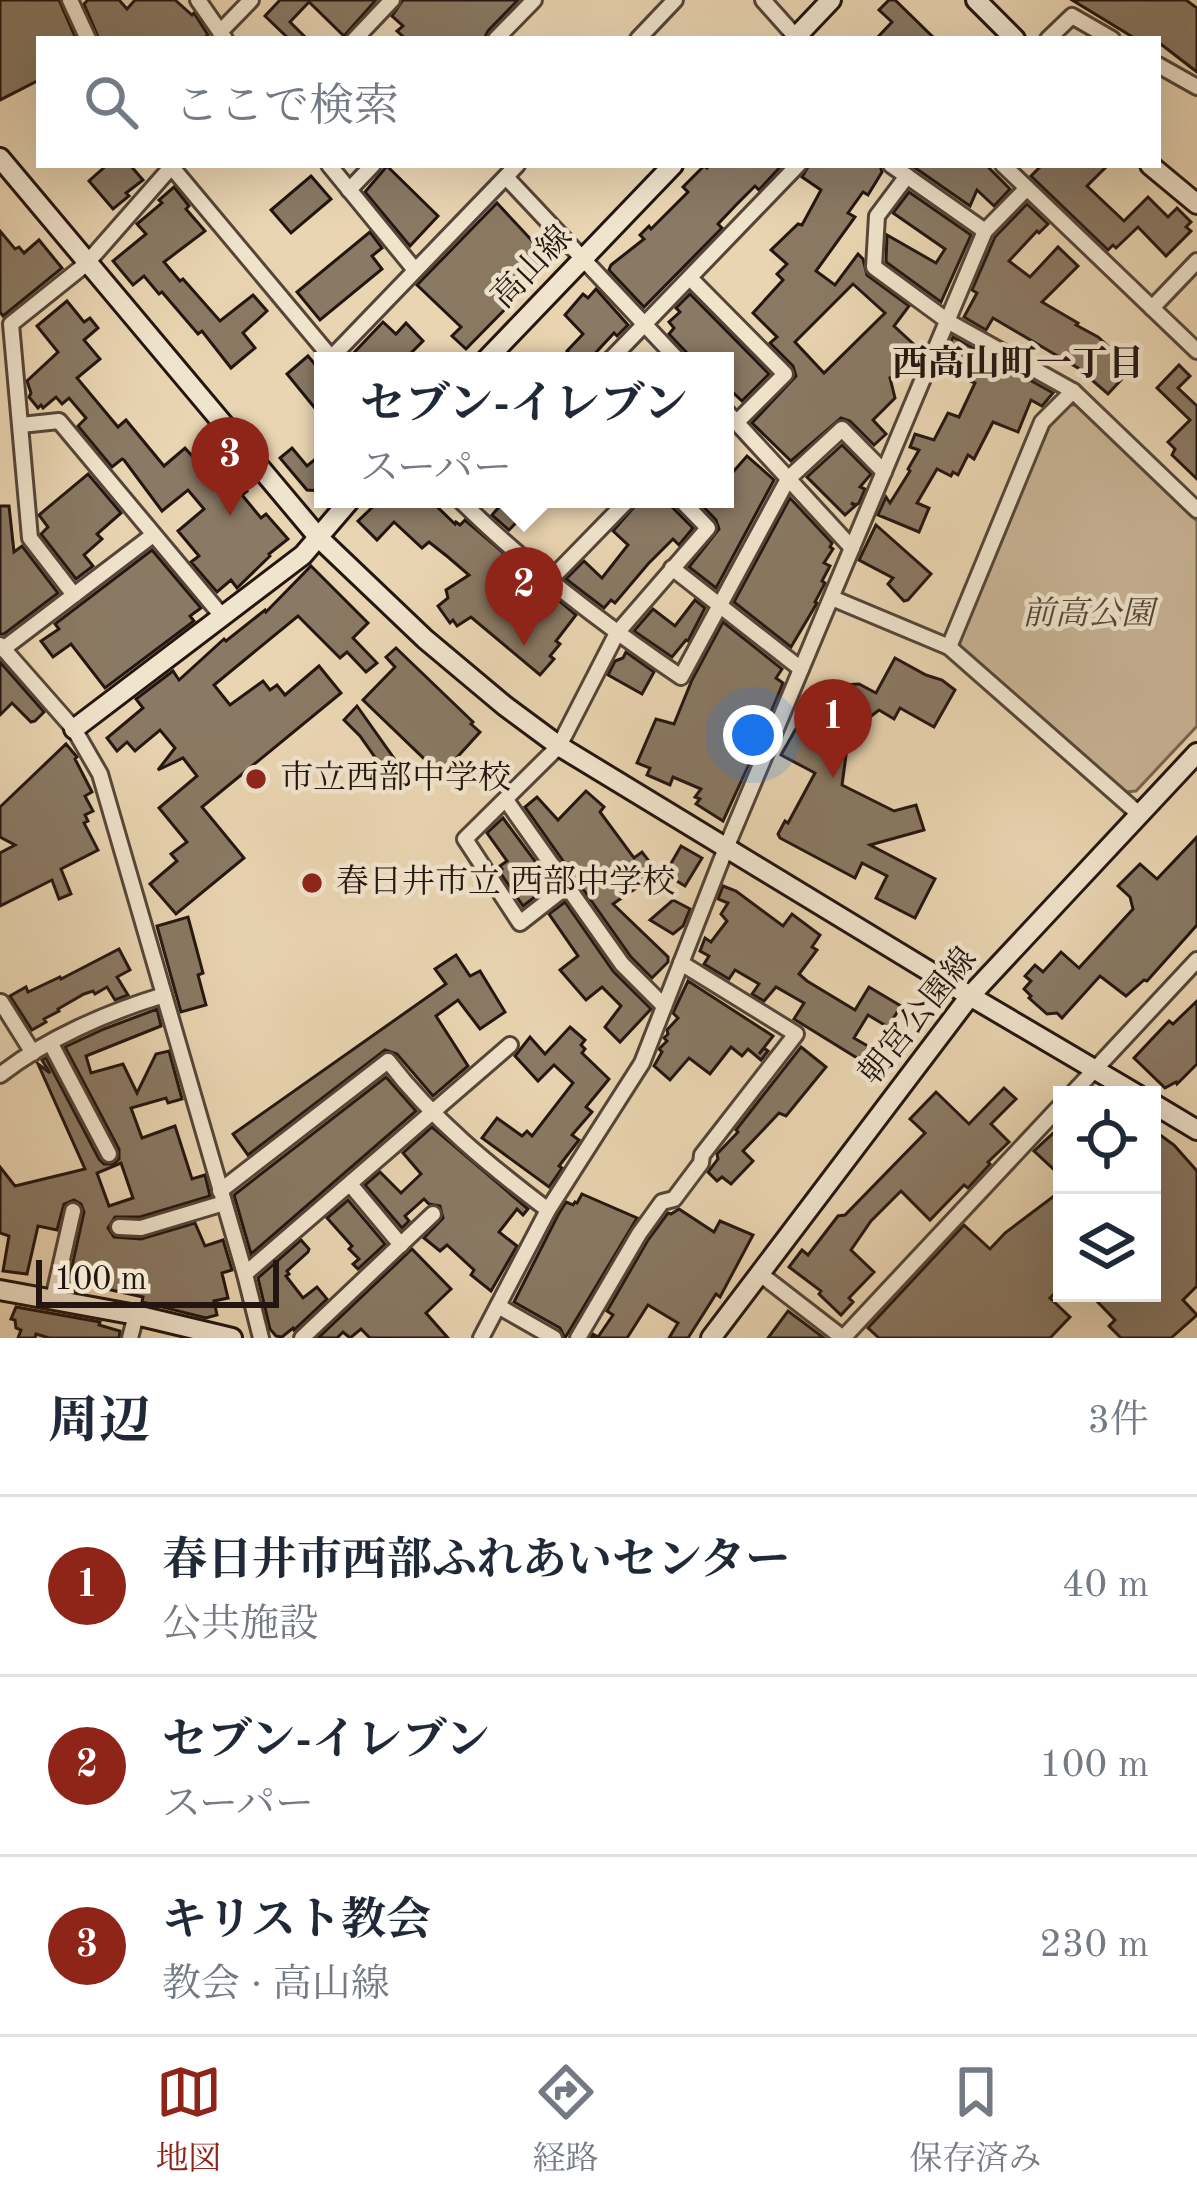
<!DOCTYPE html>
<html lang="ja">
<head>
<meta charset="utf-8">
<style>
  :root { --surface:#fff; --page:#f6f6f7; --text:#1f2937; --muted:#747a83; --line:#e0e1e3; --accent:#8f2418 }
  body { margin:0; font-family:"Old Standard TT","Noto Serif JP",serif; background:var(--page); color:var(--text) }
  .controls { position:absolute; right:36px; bottom:36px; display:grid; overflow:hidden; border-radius:0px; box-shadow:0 12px 48px #0002 }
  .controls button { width:108px; height:108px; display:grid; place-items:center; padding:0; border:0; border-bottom:3px solid var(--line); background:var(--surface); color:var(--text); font:60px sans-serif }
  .scale { position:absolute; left:36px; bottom:30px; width:243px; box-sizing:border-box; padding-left:12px; border:6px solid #23150f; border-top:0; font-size:33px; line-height:42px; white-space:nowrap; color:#23150f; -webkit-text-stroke:9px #f1e4cd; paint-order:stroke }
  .you { position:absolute; left:753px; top:735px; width:42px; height:42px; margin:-30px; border:9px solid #fff; border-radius:50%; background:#1a73e8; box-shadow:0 0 0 18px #1a73e833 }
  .badge { display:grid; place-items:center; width:78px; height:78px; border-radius:50%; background:var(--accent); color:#fff; font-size:39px; font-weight:700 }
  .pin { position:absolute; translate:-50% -99px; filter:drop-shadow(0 3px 6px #0008) }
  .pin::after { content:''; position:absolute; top:63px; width:42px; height:36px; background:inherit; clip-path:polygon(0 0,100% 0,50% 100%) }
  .popup { position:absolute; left:314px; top:352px; width:420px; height:156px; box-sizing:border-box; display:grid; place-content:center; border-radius:0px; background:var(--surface); filter:drop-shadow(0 3px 9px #0005); font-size:39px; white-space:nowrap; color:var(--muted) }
  .popup b { font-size:45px; color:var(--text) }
  .popup::after { content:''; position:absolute; left:50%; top:100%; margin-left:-24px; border:24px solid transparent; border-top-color:var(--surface) }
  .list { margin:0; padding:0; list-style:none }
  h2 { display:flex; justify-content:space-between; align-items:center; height:156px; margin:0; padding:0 48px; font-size:51px }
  h2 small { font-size:39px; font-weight:400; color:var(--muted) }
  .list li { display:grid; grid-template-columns:78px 1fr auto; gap:36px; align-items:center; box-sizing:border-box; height:180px; padding:0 48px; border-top:3px solid var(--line) }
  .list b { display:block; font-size:45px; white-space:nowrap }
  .list p { margin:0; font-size:39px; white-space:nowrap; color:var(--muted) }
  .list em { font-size:39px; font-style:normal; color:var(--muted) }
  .icon { flex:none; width:66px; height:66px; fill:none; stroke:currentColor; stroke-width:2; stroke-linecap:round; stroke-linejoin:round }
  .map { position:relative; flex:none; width:1197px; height:1338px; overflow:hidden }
  .search { position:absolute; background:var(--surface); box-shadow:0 12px 48px #0002; left:36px; right:36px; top:36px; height:132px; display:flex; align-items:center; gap:30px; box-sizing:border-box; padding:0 42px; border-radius:0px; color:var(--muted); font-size:45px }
  .sheet { height:696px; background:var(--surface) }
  nav { display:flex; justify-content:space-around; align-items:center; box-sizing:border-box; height:168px; border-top:3px solid var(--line); background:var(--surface); font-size:33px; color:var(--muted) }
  nav a { display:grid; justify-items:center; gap:6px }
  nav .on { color:var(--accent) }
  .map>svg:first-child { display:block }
</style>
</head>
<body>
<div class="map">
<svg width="1197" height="1338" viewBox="0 0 1197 1338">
  <rect width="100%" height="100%" fill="#ead5b2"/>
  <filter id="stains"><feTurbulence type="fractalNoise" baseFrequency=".00167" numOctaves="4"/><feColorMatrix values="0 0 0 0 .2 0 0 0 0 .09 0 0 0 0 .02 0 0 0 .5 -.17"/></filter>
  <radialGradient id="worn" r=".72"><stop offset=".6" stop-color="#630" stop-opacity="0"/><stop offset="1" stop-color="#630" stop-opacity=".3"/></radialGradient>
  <!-- green -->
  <polygon fill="#c8b496" stroke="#766452" stroke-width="3" points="1069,405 1076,405 1197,521 1197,726 1136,791 1126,792 960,648 958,640 1049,427"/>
  <!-- building -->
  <g fill="#8a7964" stroke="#23150f" stroke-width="3" fill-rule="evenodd">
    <polygon points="0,0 59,0 76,39 39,39 39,80 0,100"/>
    <polygon points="88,0 119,0 127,9 135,0 175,0 192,15 194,13 208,35 203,39 99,39 84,4"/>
    <polygon points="280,0 376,0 344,36 309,2 290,22 307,39 289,39 265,16"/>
    <polygon points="403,0 518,0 488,31 484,39 406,39 397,31 403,26 392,16"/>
    <polygon points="889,0 895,0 935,39 876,39 892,22 879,10"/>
    <polygon points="1072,0 1186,0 1197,8 1197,72 1158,42 1158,39 1136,39"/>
    <polygon points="107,165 130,165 143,180 126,193 129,196 113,209 89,181"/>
    <polygon points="710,165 782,165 759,190 755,186 736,205 718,224 722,228 644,307 609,270 611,265 644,239 640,235 649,226 651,229 688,192 683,187 704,166 707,168"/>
    <path d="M809,165H880L882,172L868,195L863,192L848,213L855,217L816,271L835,285L858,254L863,259L867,275L909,306L894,326L920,350L919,358L912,364L913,373L890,378L895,398L873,420L886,434L874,445L850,421L841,418L791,461L752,423L796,376L793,366L770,343L777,337L753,313L783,280L777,274L787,264L771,250L798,224L802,225L821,190L802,177ZM853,284L885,313L824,373L795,342Z"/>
    <polygon points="911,165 986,165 1010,189 994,206 977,190 970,206"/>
    <polygon points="1042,165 1108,165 1087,186 1124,221 1148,197 1168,217 1177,208 1191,222 1186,227 1191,231 1166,256 1138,227 1116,248 1113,245 1108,250 1031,176"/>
    <polygon points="387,166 438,216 410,246 365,192"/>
    <polygon points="311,176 331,199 291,233 271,210"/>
    <polygon points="174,187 189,206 186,209 205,231 164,262 180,281 183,279 220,321 253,295 267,311 243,333 255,348 231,368 202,331 198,334 162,292 159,294 144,276 133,285 113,261 146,234 137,224 162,203 159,200"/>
    <polygon points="909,192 971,235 941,302 886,262 887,235 936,263 945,249 893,213"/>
    <polygon points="497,203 550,260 542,268 539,266 514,290 519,295 466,349 452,336 461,327 417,285"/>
    <polygon points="1027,204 1048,224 1039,233 1037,231 1009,261 1030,277 1058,247 1078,266 1042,302 1078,323 1076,325 1098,337 1132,368 1108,394 1078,368 993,318 986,330 964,317 977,293 972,290 995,237"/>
    <polygon points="0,231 15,249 19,247 24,253 39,240 62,268 3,316 0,312"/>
    <polygon points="370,232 382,248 372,256 382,269 320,320 297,292"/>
    <polygon points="596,289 628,325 617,336 614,333 588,361 576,361 567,351 583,334 565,315 583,294 588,298"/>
    <polygon points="690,294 769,374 742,401 725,385 725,361 690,361 687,353 669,334 674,328 669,322 680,312 676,308"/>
    <polygon points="67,301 84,322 90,318 98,328 84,340 100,359 77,378 118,427 126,420 164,466 185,448 194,458 208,445 247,491 242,495 261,518 266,514 288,539 269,554 270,556 237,588 231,580 217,592 191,562 199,556 178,531 204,509 188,490 162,511 124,460 122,459 112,467 78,426 86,418 69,398 62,404 56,397 43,408 41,405 38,408 29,397 31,393 27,381 58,352 37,326"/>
    <polygon points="383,322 396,334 406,323 423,341 403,361 378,361 371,354 364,361 346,361"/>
    <polygon points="953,337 1053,393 1042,406 1031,400 1018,432 993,422 974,459 968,455 958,475 953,472 951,476 937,469 917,503 929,508 919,532 878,515 886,497 890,503 910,471 908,469 919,450 910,447 915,434 934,440 948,413 959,417 975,383 947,371 954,354 947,351"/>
    <polygon points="308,356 323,374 323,418 287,374"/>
    <polygon points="1179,365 1190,376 1178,388 1197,406 1197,479 1172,455 1175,449 1168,442 1190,420 1157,388"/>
    <polygon points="842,445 871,474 860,487 865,489 859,503 856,505 851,503 855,506 845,515 807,477"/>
    <polygon points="292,448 307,466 323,453 323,491 307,490 280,458"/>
    <polygon points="747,456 774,480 716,588 689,567 719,529 716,520 696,499 725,499 725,481"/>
    <polygon points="88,474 121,513 97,534 102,539 84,555 93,566 76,579 41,534 48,527 39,515"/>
    <polygon points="790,498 832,543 830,547 833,549 824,563 830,566 822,581 825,583 815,602 817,603 791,647 734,602"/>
    <polygon points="381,499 429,499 455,524 456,522 460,525 465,520 576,615 556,641 560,644 550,656 554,659 540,675 471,617 457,626 453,620 450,623 438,606 448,598 446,590 469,575 448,557 429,542 422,548 394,522 377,540 358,521"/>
    <polygon points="506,499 539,499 509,530 492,515"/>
    <polygon points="641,499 669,499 672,507 693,528 679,545 673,539 648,564 615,603 611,600 604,608 566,579 584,561 602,578 628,545 613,531"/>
    <polygon points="0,506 9,506 14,552 22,546 58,593 4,634 0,634"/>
    <polygon points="876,525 931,574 908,600 904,601 888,584 893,578 859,560"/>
    <polygon points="152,550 201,608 190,616 194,621 105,688 71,644 53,657 41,641 59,629 55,624"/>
    <polygon points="311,566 368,623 353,638 377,663 366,672 347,652 340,658 298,616 214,685 230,705 263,681 270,690 277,685 285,695 319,666 341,693 202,807 244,858 176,914 150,884 177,861 171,854 187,842 159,808 197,776 183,758 158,770 175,748 160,730 135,751 127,742 117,751 107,738 143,708 136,699 173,671 179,680 224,639 226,641 265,610 266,612"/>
    <polygon points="695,600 705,608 688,641 686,640 672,657 634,631 653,609 675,626"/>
    <polygon points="723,622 782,669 776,678 783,683 768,719 758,713 752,724 748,722 734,755 750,762 723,821 696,804 700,799 695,797 701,789 673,777 670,785 647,775 650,768 637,763 656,719 674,724 692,680"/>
    <polygon points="396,648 473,722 471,724 480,732 441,775 363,700 395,667 386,657"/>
    <polygon points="626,652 654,672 642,694 608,675 615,661 623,658"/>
    <polygon points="895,658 926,675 942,680 955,690 934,727 900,708 894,719 879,710 849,733 842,785 894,811 916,805 924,830 870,845 935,879 915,918 876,898 887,876 862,863 855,878 780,838 778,834 785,821 788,823 815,773 781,755 798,725 816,734 842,685 859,684 876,693"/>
    <polygon points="0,662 44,712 35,721 31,722 12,703 0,715"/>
    <polygon points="357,706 408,778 396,787 360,736 344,720"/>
    <polygon points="66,744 77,757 75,759 92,792 85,796 93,811 85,815 88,821 84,823 98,850 61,869 71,894 59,899 52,880 0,906 0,853 15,845 0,837 0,807"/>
    <polygon points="586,791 604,807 600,812 634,858 642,852 658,873 613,904 668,957 668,962 652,978 631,957 525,807 537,797 558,820"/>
    <polygon points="503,818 552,884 523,906 499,871 502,869 500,866 507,861 487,833"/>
    <polygon points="1197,837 1197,925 1147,981 1144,980 1126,996 1100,976 1062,1018 1057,1013 1047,1014 1029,998 1031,996 1024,989 1031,981 1025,976 1035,965 1043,972 1061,952 1079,968 1133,909 1130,897 1118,886 1140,864 1157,879"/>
    <polygon points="681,846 702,858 685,886 665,874"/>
    <polygon points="723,886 736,891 783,926 792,914 820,935 812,947 817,950 799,974 807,981 855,1010 869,987 901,1006 888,1027 868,1015 854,1038 878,1052 870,1066 794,1019 804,1003 776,987 764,1001 752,994 759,984 735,970 729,979 704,964 709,956 700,951 705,938 711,942 727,921 721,914 728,903 718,899"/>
    <polygon points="673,900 690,909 683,926 673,934 650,920"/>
    <polygon points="565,902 613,971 651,1009 620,1042 605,1027 621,1006 602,987 586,1000 560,970 578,956 549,914"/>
    <polygon points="188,917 203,973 198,975 206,1005 181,1012 157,926"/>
    <polygon points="119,949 130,970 117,977 128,995 115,1000 107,987 95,994 93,991 84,994 58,1009 59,1011 44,1019 46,1022 32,1030 10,996 26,987 28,992 60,977 61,979"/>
    <polygon points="456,955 470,976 480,971 505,1012 480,1029 458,1000 436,1016 468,1066 433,1096 397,1054 385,1050 248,1155 233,1134 446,984 435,969"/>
    <polygon points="688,981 773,1036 759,1054 764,1048 768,1051 761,1060 748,1049 742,1056 731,1047 710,1074 689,1058 670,1080 654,1066 662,1052 659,1049 667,1041 664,1038 668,1034 667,1030 678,1018 673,1013"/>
    <polygon points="1197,1001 1197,1064 1177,1084 1176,1082 1165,1088 1134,1058 1169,1021 1173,1024"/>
    <path d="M157,1009L161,1026L86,1056L91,1073L123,1064L137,1093L156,1054L169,1051L182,1099L168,1103L166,1098L131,1108L142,1138L175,1126L192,1179L205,1175L210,1196L140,1217H115L108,1228L114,1237L141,1239L195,1223L205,1246L223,1240L232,1270L222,1273L228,1298L214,1301L217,1315L206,1318L142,1302L143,1297L84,1284L83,1291L67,1289L84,1212L81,1204L74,1200L64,1204L57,1230L38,1226L27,1274L3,1271L9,1236L0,1233V1167L15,1186L85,1169L38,1064L50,1073L42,1060L46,1058L99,1159L104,1164H113L119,1159V1149L65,1047L104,1029ZM121,1163L133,1198L109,1206L97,1173Z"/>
    <polygon points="570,1027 585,1040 581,1045 585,1049 582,1053 609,1079 586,1107 592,1112 572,1135 579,1140 559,1166 562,1168 549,1187 482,1138 497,1118 522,1136 527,1131 532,1136 573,1083 554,1065 538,1081 515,1056 530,1037 545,1054"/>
    <polygon points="801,1047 826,1067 786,1116 779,1113 743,1151 753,1161 731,1184 722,1177 717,1181 708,1172 718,1159 717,1154 738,1132 736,1130"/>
    <polygon points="386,1077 416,1111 251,1254 234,1195"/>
    <polygon points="1004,1088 1016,1099 991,1124 1009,1142 988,1162 990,1164 968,1188 964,1185 930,1220 901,1191 871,1221 851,1250 874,1272 849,1298 853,1302 841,1315 819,1294 821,1291 789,1267 802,1250 808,1255 838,1216 845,1215 925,1133 910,1119 936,1092 969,1124"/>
    <polygon points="1062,1125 1062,1177 1034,1151"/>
    <polygon points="432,1127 528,1209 523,1215 517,1209 499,1232 517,1246 491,1291 471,1275 474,1270 447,1245 440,1251 424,1238 443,1218 440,1206 429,1204 424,1199 405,1216 409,1221 402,1228 365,1185 380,1172 401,1193 421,1174 403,1153"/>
    <polygon points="1152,1129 1174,1145 1197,1171 1197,1286 1183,1300 1197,1315 1171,1338 1121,1338 1109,1326 1115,1320 1089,1293 1152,1293"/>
    <polygon points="1062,1190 1062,1286 1050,1298 1070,1317 1050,1338 879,1338 868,1328 964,1225 990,1249 1005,1233"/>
    <polygon points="582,1194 637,1218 565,1338 560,1328 514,1302 558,1215 566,1202 573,1205 575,1202 577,1203"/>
    <polygon points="348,1200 385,1244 358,1269 353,1264 359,1259 349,1249 352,1246 327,1218"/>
    <polygon points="679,1209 714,1232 720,1221 753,1235 720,1297 716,1294 688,1338 669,1338 678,1323 648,1305 627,1338 591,1338 593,1334 598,1337 613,1315 607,1311 648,1240 668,1213 671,1214"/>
    <polygon points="301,1240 309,1249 308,1252 287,1271 289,1274 286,1276 303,1298 317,1287 327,1299 294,1330 293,1328 282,1337 276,1336 270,1329 258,1278"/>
    <polygon points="412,1249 451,1289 426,1313 448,1338 370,1338 361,1329 350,1338 343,1332 337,1338 318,1338"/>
    <polygon points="16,1307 100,1322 99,1325 120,1331 119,1338 49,1338 36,1334 35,1338 18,1338 21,1330 16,1328 15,1320 11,1319"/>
    <polygon points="788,1311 824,1338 768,1338"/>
  </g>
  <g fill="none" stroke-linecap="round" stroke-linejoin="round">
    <!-- street casing -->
    <g stroke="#554538" stroke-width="20">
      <g id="street">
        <polyline points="70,0 88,39"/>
        <polyline points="198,0 225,39"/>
        <polyline points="763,0 796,37"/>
        <polyline points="220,32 251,0"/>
        <polyline points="355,39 392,0"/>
        <polyline points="496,39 534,0"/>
        <polyline points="638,39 675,0"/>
        <polyline points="1048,39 1072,16 1112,39"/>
        <polyline points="1158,65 1197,87"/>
        <polyline points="170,165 334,361"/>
        <polyline points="329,165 415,270"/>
        <polyline points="891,165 985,231"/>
        <polyline points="1003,165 1197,351"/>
        <polyline points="907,176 877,216 874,267 949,322 1073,391 1197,510"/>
        <polyline points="506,177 679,361"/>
        <polyline points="349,190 373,165"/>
        <polyline points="690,278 785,374 736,423"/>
        <polyline points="1152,308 1197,261"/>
        <polyline points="331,358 517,165"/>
        <polyline points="609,361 798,165"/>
        <polyline points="725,410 852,548"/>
        <polyline points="21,425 59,421 222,616"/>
        <path d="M459,499C526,566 603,624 681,677L788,479L842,429L884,472"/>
        <polyline points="672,568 801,669"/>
        <polyline points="550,580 629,499"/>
        <polyline points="74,595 30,538 11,324 86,264 173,165"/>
        <polyline points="832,598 949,647 1042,422 1073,391"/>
        <polyline points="0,645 74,729 100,774 245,1274 261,1338"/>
        <polyline points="949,647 1139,814"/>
        <polyline points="3,649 153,535"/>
        <polyline points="506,800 622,964 664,1006"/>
        <polyline points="566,887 520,923 465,839 559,746 617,633 708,528 680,499"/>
        <polyline points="1,1002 33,1053"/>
        <polyline points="51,1044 109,1154"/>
        <path d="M0,1075C46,1039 108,1012 164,995"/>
        <polyline points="1071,1095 1197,960"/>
        <polyline points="350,1184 401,1245"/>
        <path d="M220,1191L388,1061C433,1120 490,1166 548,1210"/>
        <polyline points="119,1227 141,1228 224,1203"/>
        <polyline points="759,1273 843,1338 1062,1104"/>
        <polyline points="245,1274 510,1045"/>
        <polyline points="53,1299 73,1211"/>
        <polyline points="498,1306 554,1338"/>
        <polyline points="130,1338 136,1315"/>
        <polyline points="302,1338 433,1214"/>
        <polyline points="481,1338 548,1210 642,1063 726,848 985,231 1027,188"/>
        <polyline points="578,1338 639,1234 662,1202 674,1199 701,1163 702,1155 796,1034 681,963"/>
      </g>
    </g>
    <!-- secondary casing -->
    <g stroke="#23150f" stroke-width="24">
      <g id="secondary">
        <polyline points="976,0 1015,39"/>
        <polyline points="794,39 831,0"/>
        <polyline points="0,158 319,538 425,639 505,706 559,746 970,996 1138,1095"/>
        <polyline points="1150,165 1197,204"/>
        <polyline points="485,361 673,165"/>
        <polyline points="74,729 303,555 351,499"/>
        <polyline points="1152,1103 1197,1130"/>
        <polyline points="0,1290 136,1315 232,1338"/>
        <polyline points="711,1338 970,996 1197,753"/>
      </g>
    </g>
    <!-- street -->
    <use href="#street" stroke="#f1e4cd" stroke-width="14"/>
    <!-- secondary -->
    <use href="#secondary" stroke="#f1e4cd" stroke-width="18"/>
  </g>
  <!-- markers -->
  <g fill="#8f2418" stroke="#f1e4cd" stroke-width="4.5">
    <circle cx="256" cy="779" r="12"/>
    <circle cx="312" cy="883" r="12"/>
  </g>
  <g text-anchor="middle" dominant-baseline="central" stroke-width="9" stroke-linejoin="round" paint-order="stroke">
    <!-- street labels -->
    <g font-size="33" fill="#23150f" stroke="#f1e4cd">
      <text transform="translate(533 268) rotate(-46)">高山線</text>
      <text transform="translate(919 1017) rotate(-51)">朝宮公園線</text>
    </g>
    <!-- park labels -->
    <g font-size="33" font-style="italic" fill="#554538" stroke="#f1e4cd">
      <text x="1088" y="615">前高公園</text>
    </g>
    <!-- poi labels -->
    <g font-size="33" fill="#23150f" stroke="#f1e4cd" text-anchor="start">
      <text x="280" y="779">市立西部中学校</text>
      <text x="336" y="883">春日井市立 西部中学校</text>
    </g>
    <!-- neighbourhood labels -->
    <g font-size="36" font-weight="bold" fill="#23150f" stroke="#f1e4cd">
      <text x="1018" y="366">西高山町一丁目</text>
    </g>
  </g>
  <rect width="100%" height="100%" filter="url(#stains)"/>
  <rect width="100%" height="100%" fill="url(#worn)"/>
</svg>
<div class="controls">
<button><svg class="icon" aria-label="locate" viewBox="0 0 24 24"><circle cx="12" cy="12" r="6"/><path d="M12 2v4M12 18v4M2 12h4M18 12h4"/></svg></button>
<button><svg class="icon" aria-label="layers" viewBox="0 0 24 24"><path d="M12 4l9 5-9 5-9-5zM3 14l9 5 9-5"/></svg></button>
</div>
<div class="scale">100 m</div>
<div class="you"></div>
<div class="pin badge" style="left:833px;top:778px">1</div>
<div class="pin badge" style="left:524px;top:646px">2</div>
<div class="popup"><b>セブン-イレブン</b>スーパー</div>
<div class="pin badge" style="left:230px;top:516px">3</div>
<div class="search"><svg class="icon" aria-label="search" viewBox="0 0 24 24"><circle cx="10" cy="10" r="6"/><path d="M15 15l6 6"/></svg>ここで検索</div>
</div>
<section class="sheet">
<h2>周辺<small>3件</small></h2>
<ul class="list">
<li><span class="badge">1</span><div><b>春日井市西部ふれあいセンター</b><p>公共施設</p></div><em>40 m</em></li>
<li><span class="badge">2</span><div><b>セブン-イレブン</b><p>スーパー</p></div><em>100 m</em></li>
<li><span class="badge">3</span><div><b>キリスト教会</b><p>教会 · 高山線</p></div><em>230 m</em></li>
</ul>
</section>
<nav>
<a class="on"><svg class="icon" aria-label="map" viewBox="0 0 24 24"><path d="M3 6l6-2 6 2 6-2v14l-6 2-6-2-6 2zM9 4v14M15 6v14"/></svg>地図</a>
<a><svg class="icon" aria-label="directions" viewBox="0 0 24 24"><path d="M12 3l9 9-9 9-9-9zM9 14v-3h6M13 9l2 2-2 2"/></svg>経路</a>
<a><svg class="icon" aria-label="saved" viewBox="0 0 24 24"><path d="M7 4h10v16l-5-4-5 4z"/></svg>保存済み</a>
</nav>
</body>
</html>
